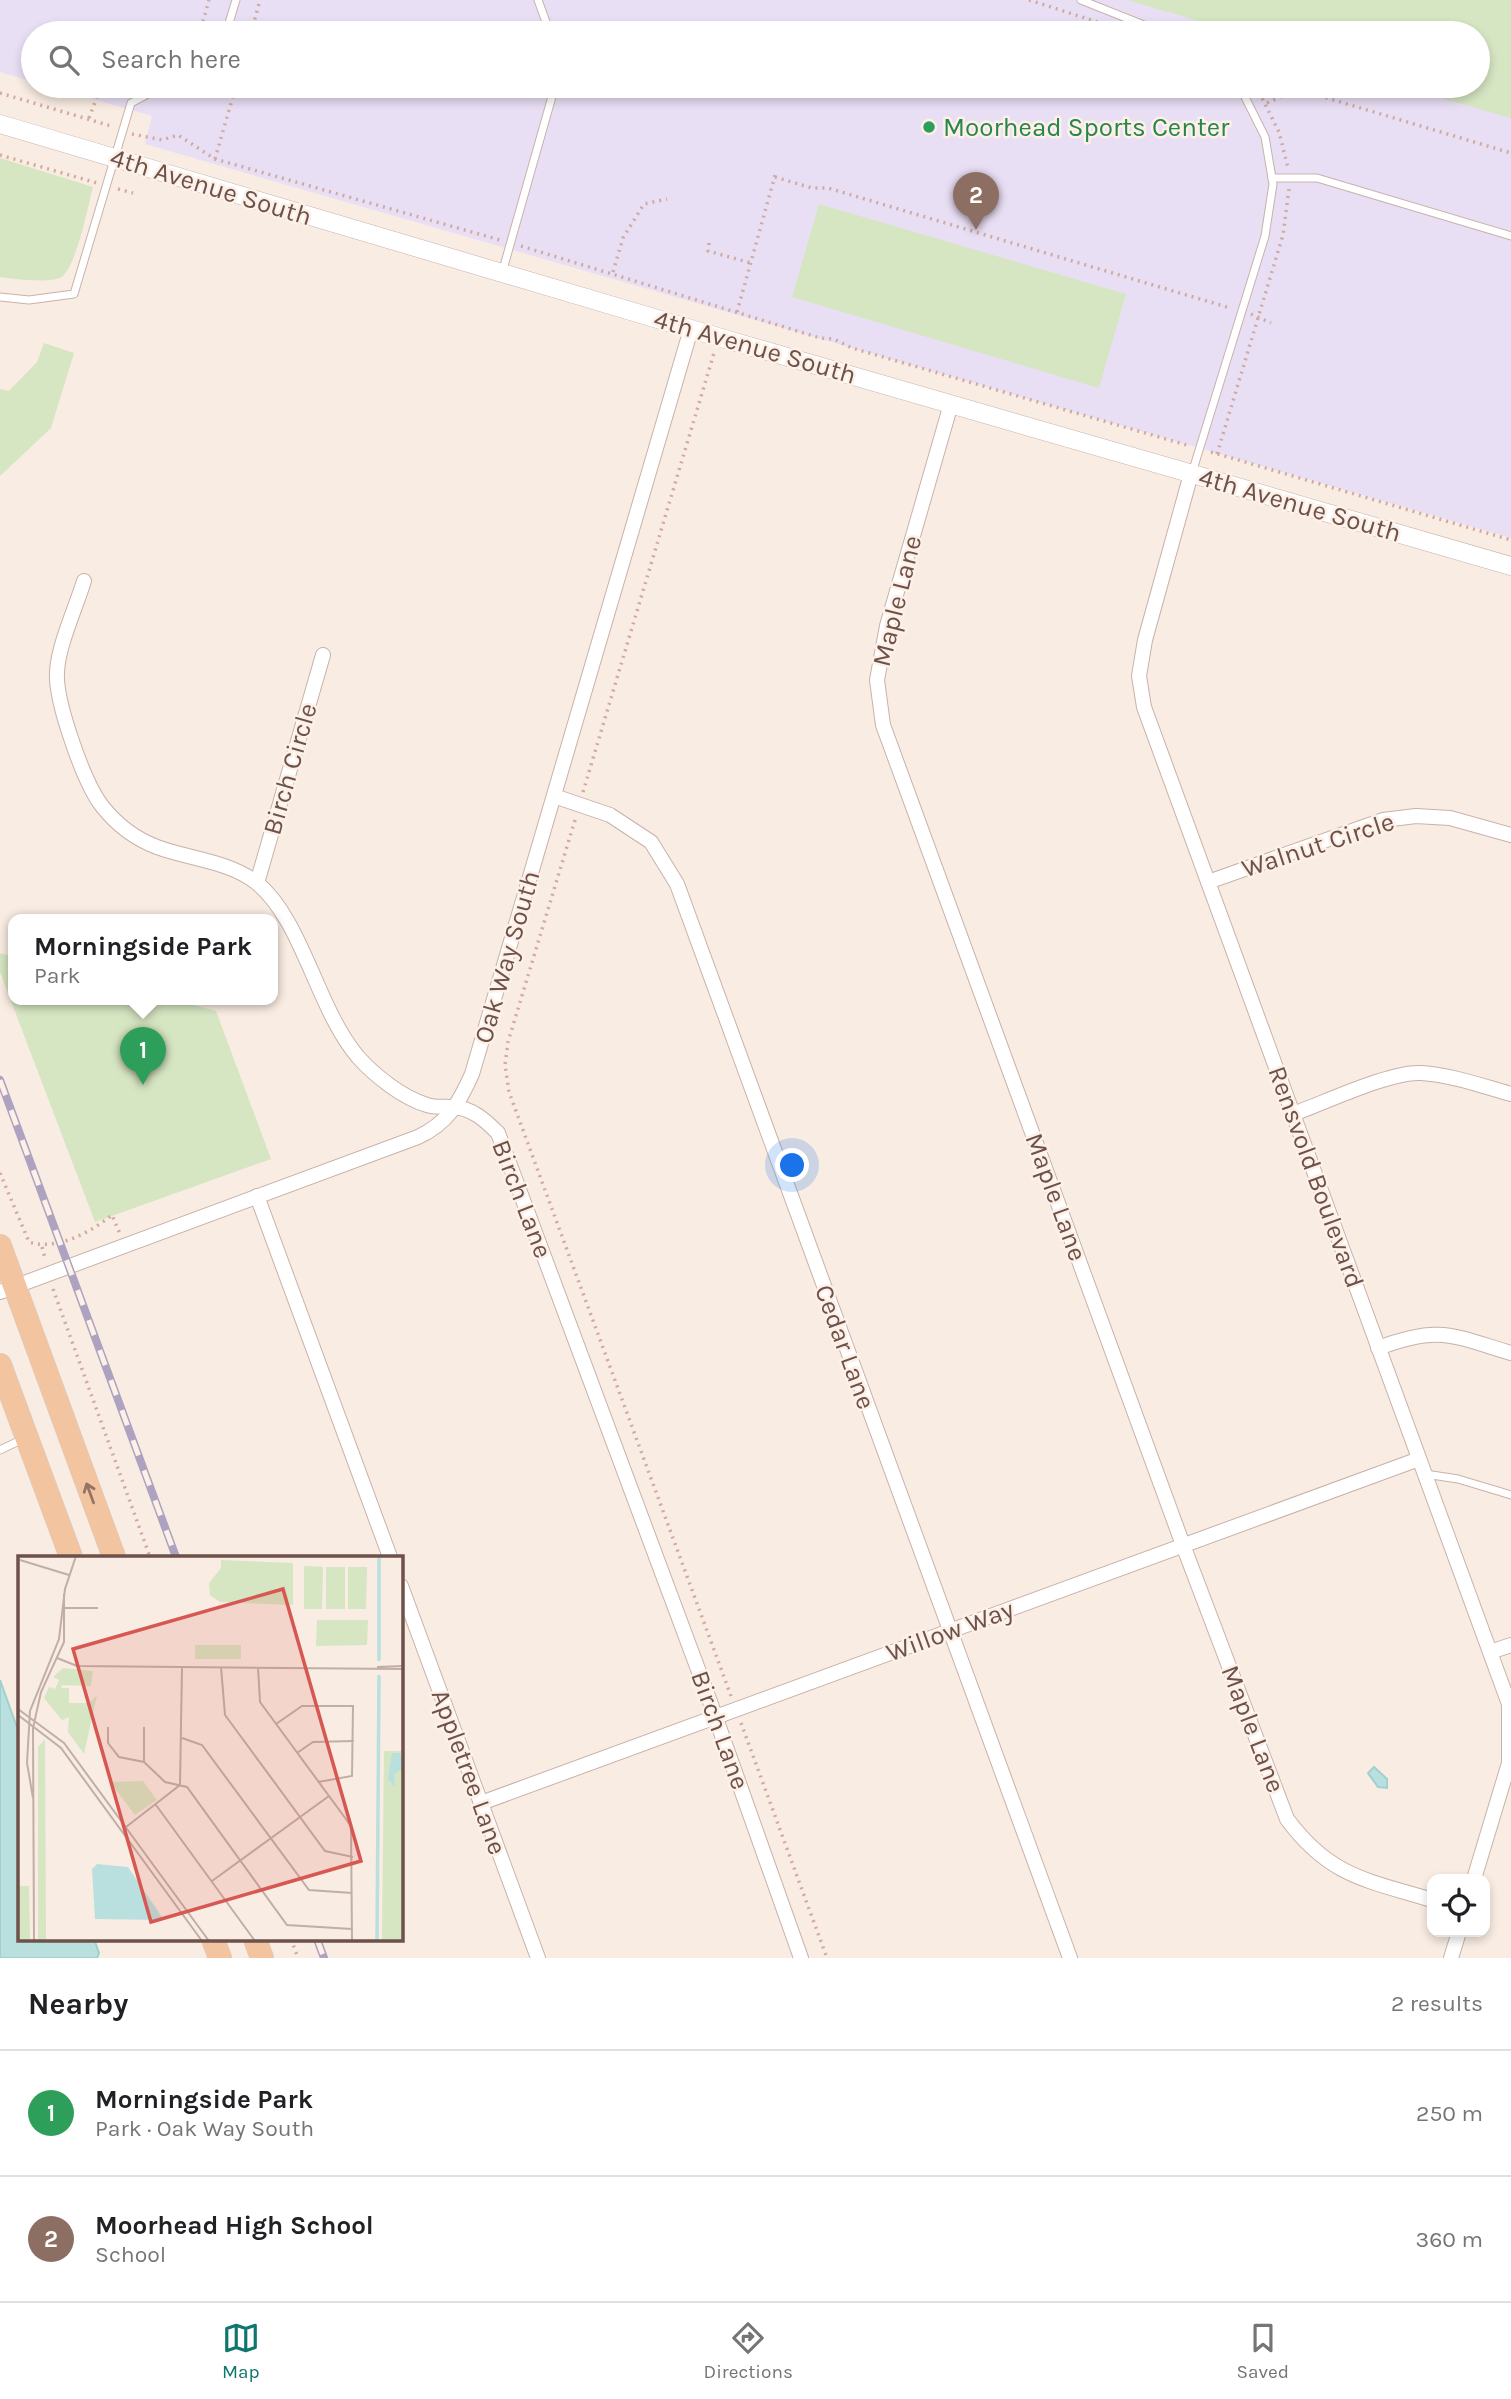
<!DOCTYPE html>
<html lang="en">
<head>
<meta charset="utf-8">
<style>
  :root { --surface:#fff; --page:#f6f6f6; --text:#202124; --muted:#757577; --line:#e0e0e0; --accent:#0f766e }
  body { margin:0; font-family:Karla,sans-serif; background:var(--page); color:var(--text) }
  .controls { position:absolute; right:21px; bottom:21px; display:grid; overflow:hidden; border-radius:14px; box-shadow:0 4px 10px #0003 }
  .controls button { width:63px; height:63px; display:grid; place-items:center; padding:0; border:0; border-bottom:2px solid var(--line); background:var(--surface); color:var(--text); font:35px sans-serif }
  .you { position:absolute; left:793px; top:1166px; width:24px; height:24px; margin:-18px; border:5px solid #fff; border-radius:50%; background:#1a73e8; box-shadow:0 0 0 10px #1a73e833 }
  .badge { display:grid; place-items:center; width:46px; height:46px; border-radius:50%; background:var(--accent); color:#fff; font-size:23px; font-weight:700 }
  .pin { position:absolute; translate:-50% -58px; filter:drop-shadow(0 2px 4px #0008) }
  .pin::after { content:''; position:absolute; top:37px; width:24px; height:21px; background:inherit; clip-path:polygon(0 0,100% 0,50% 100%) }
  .popup { position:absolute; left:8px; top:914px; width:270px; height:91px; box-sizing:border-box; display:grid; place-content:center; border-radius:14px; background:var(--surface); filter:drop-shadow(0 2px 5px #0005); font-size:23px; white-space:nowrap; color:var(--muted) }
  .popup b { font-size:26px; color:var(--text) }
  .popup::after { content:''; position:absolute; left:50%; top:100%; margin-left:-14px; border:14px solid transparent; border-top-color:var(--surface) }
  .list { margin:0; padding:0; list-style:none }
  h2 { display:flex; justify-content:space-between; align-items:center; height:91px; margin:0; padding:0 28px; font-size:30px }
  h2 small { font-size:23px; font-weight:400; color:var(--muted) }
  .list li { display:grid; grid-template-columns:46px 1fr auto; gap:21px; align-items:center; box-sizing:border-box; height:126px; padding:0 28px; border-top:2px solid var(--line) }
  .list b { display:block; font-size:26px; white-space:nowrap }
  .list p { margin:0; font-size:23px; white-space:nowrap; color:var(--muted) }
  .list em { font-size:23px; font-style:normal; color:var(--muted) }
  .icon { flex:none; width:38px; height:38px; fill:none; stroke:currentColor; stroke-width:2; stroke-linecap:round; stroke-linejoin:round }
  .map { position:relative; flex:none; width:1511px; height:1958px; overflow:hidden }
  .search { position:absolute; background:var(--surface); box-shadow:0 4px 10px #0003; left:21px; right:21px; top:21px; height:77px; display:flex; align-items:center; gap:18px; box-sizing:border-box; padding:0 24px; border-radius:38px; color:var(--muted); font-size:26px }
  .sheet { height:343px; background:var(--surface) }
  nav { display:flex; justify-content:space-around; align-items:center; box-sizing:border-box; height:98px; border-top:2px solid var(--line); background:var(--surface); font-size:19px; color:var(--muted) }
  nav a { display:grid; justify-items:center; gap:4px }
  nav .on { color:var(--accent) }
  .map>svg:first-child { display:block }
</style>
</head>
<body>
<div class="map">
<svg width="1511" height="1958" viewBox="0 0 1511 1958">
  <rect width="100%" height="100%" fill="#f9ece2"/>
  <!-- education -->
  <polygon fill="#e9dff5" points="0,0 1511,0 1511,538 145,144 152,116 47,86 1478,86 1478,33 33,33 33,82 0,72"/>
  <!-- green -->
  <g fill="#d6e5c2">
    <polygon points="1127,0 1511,0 1511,118 1399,86 1478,86 1478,33 1216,33 1201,29 1202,22"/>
    <path d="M0,158L93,187C88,206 76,270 60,278C49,283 12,279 0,277Z"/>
    <polygon points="819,204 1126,294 1099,388 792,297"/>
    <polygon points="44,343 74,353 51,428 0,476 0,389 9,391 37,362"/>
    <polygon points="0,953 13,957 13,999 171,999 216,1011 271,1159 95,1222 0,972"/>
  </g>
  <!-- water -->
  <g fill="#b9e0df" stroke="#a0d1cf" stroke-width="2">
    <polygon points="0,1680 19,1733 19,1939 94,1939 99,1953 97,1958 0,1958"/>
    <polygon points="1374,1767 1387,1779 1387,1788 1378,1787 1368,1773"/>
  </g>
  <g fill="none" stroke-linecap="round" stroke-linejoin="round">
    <!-- service casing -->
    <g stroke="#c8b2aa" stroke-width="9">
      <g id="service">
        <polyline points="538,0 550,33"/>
        <polyline points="1081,0 1164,33"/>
        <polyline points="226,33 236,0"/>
        <polyline points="1272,178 1317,178 1511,236"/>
        <polyline points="502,273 555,86"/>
        <polyline points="0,297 29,300 74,294 131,103 163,86"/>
        <polyline points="1192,473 1265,236 1273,184 1265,137 1243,93 1236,86"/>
        <polyline points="0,1450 23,1439"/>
        <polyline points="1425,1474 1458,1479 1511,1495"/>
      </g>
    </g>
    <!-- minor casing -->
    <g stroke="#c8b2aa" stroke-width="16">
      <g id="minor">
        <path d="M951,404L887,626L877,680L883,725L1183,1545L1287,1819C1330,1877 1367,1880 1432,1900"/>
        <polyline points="1191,474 1145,640 1139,676 1144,707 1509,1704 1509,1763 1474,1879"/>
        <path d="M84,581C76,607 58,646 57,672C55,701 84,783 102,806C116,824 136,839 157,847C189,859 229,861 257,883C303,921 317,1009 358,1057C375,1076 403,1098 427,1105C435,1108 445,1106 453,1107C472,1108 485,1120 498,1133L708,1696L801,1958"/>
        <polyline points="554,796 610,815 651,842 677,884 1070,1958"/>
        <polyline points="1208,882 1383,820 1416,816 1450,818 1511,835"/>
        <polyline points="257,883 323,655"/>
        <path d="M1293,1114C1324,1103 1391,1071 1421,1073C1452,1075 1482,1086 1511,1094"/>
        <polyline points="257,1196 390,1557"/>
        <path d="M0,1292L418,1137C448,1123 459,1103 472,1074L691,329"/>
        <path d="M1378,1348C1439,1325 1451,1335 1511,1353"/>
        <polyline points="401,1586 538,1958"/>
        <polyline points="1490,1652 1511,1645"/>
        <polyline points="481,1803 1419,1459"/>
        <polyline points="1451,1958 1459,1932"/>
      </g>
    </g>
    <!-- tertiary casing -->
    <g stroke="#c8b2aa" stroke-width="19">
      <polyline id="tertiary" points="0,124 718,337 1511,566"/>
    </g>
    <!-- primary casing -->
    <g stroke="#d3cbc9" stroke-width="24">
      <g id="primary">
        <polyline points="0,1246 114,1557"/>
        <polyline points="0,1365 71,1557"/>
        <polyline points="213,1939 220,1958"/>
        <polyline points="255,1939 262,1958"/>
      </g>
    </g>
    <!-- path -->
    <g stroke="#d0aaa0" stroke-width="3.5" stroke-dasharray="2 5" stroke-linecap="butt">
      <polyline points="1029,0 1107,25"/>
      <polyline points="197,33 200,32 209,0"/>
      <polyline points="251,33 260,0"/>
      <polyline points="1204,86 1211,88"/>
      <polyline points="1256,86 1279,132 1288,168"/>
      <polyline points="0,93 111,126"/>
      <polyline points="1267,103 1297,89 1511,153"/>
      <polyline points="89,118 101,86"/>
      <polyline points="132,134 162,140 178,135 215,159 500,240"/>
      <polyline points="0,155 97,183"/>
      <polyline points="215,159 236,86"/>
      <polyline points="775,177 812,188 828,188 1230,308"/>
      <polyline points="118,189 133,193"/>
      <polyline points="709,243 708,251 751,263"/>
      <polyline points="521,246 820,338 834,339 852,348 1190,446"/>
      <polyline points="613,272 623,238 644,204 667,199"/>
      <polyline points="737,312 776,172"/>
      <polyline points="1251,314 1271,323"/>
      <polyline points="1211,452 1511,540"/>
      <polyline points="1217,454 1283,235 1289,189"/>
      <polyline points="583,792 714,353"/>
      <polyline points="575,820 508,1042 505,1065 509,1092 731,1696"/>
      <path d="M0,1173L29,1242C57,1251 91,1232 112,1215L120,1234"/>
      <polyline points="42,1247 45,1258"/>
      <polyline points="53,1289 150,1557"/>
      <polyline points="741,1723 827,1958"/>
      <polyline points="291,1939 298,1958"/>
    </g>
    <!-- service -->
    <use href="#service" stroke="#fff" stroke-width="7"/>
    <!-- minor -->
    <use href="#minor" stroke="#fff" stroke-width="14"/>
    <!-- tertiary -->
    <use href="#tertiary" stroke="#fff" stroke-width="18"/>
    <!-- primary -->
    <use href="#primary" stroke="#f2c5a0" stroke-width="23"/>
    <!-- rail casing -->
    <g stroke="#ada2c0" stroke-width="8">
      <g id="rail">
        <polyline points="0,1080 176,1557"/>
        <polyline points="317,1939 324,1958"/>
      </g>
    </g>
    <!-- rail -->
    <use href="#rail" stroke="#fdf0e7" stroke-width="5" stroke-dasharray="16" stroke-linecap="butt"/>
  </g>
  <!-- one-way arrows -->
  <defs><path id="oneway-shaft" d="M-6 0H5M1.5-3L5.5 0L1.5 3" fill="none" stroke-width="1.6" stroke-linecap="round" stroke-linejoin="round" transform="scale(1.75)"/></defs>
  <use stroke="#957464" href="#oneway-shaft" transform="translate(90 1493) rotate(-110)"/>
  <!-- markers -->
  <circle fill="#2e9e5b" stroke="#fdf0e7" stroke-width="2.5" cx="929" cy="127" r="7"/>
  <g text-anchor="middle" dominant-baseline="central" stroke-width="5" stroke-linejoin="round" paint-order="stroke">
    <!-- leisure labels -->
    <g font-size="26" fill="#27864d" stroke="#fdf0e7" text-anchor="start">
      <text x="943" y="127">Moorhead Sports Center</text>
    </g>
    <!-- street labels -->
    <g font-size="26" fill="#6d514b" stroke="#fdf0e7">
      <text transform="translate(211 187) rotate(17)">4th Avenue South</text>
      <text transform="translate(755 347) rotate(16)">4th Avenue South</text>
      <text transform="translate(1300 505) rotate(16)">4th Avenue South</text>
      <text transform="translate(897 601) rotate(-76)">Maple Lane</text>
      <text transform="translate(290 769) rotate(-74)">Birch Circle</text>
      <text transform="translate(1318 845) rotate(-18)">Walnut Circle</text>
      <text transform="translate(507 957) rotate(-74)">Oak Way South</text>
      <text transform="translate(1316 1177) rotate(70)">Rensvold Boulevard</text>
      <text transform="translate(1056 1197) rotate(70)">Maple Lane</text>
      <text transform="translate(522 1199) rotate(69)">Birch Lane</text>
      <text transform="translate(845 1347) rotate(70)">Cedar Lane</text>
      <text transform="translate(950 1631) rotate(-20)">Willow Way</text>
      <text transform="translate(1253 1729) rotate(69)">Maple Lane</text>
      <text transform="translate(720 1730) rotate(70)">Birch Lane</text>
      <text transform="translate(469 1772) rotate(70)">Appletree Lane</text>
    </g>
  </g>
  <!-- overview -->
  <g transform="translate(18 1556)">
    <rect width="385" height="385" fill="#f9ece2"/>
    <path d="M203,4L275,7V49L202,46L192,39L191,27L203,12ZM286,10L305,11L304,53H286ZM308,11H327V53H308ZM330,11H349L348,53H330ZM299,64H350L349,89L298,90ZM177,89H223V103H177ZM45,112L75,115L73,130L44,129L43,132H51V147H71L79,139L66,198L50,176L51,161L44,164L26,142L31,131L37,133L41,124L35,121ZM27,183L28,385H20V191ZM366,195H385V385H364ZM125,225L139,244L117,259L92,226ZM0,330H11L12,385H0Z" fill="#d6e5c2"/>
    <path d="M374,197H382L385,203V212L376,218L377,231L370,223ZM79,308L110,311L146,364L77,363L74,313Z" fill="#b9e0df"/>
    <path fill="none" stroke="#b9e0df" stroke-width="3.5" d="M361,0V105M359,385L361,119"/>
    <path fill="none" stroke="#c1aea6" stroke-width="2" d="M2,4L51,19M44,52H80M39,102L59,110L385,113M203,111L207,159L307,295L335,301M240,111L242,146L333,270L334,385M359,111L385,110M0,153L46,187L191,385M0,159L43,192L184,385M258,168L284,150H335L334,220L300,226M90,171V187L101,201L126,206L147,226L169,231L269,369L334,373M164,182L184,189L291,334L334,337M279,197L295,186L336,185M126,206V171M15,242L9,207L12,155L41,83L47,33L58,0M138,249L237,385M108,271L162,229L164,111M194,325L311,240M16,385L15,172L23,136L46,86V38"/>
    <path fill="#d75853" fill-opacity="0.15" stroke="#d75853" stroke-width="3.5" d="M265,33L343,305L133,366L55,93Z"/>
    <rect width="385" height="385" fill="none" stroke="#6d514b" stroke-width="3.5"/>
  </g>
</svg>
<div class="controls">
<button><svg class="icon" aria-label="locate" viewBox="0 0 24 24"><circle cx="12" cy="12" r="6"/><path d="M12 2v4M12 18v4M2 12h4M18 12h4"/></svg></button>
</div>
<div class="you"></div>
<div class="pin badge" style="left:143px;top:1085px;background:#2e9e5b">1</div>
<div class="popup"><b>Morningside Park</b>Park</div>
<div class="pin badge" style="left:976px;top:230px;background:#8d6e63">2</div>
<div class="search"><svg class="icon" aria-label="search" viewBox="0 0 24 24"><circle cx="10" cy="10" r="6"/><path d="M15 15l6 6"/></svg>Search here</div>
</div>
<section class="sheet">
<h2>Nearby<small>2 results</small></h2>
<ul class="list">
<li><span class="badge" style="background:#2e9e5b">1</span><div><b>Morningside Park</b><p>Park · Oak Way South</p></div><em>250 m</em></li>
<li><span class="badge" style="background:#8d6e63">2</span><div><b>Moorhead High School</b><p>School</p></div><em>360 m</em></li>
</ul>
</section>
<nav>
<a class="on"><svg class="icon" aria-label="map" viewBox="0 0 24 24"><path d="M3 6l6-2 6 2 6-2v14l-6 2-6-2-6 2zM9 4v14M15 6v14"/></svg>Map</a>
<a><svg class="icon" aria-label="directions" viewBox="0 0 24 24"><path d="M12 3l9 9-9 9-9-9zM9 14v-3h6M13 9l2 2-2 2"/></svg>Directions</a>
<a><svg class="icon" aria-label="saved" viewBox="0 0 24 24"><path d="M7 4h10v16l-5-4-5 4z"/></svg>Saved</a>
</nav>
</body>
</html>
